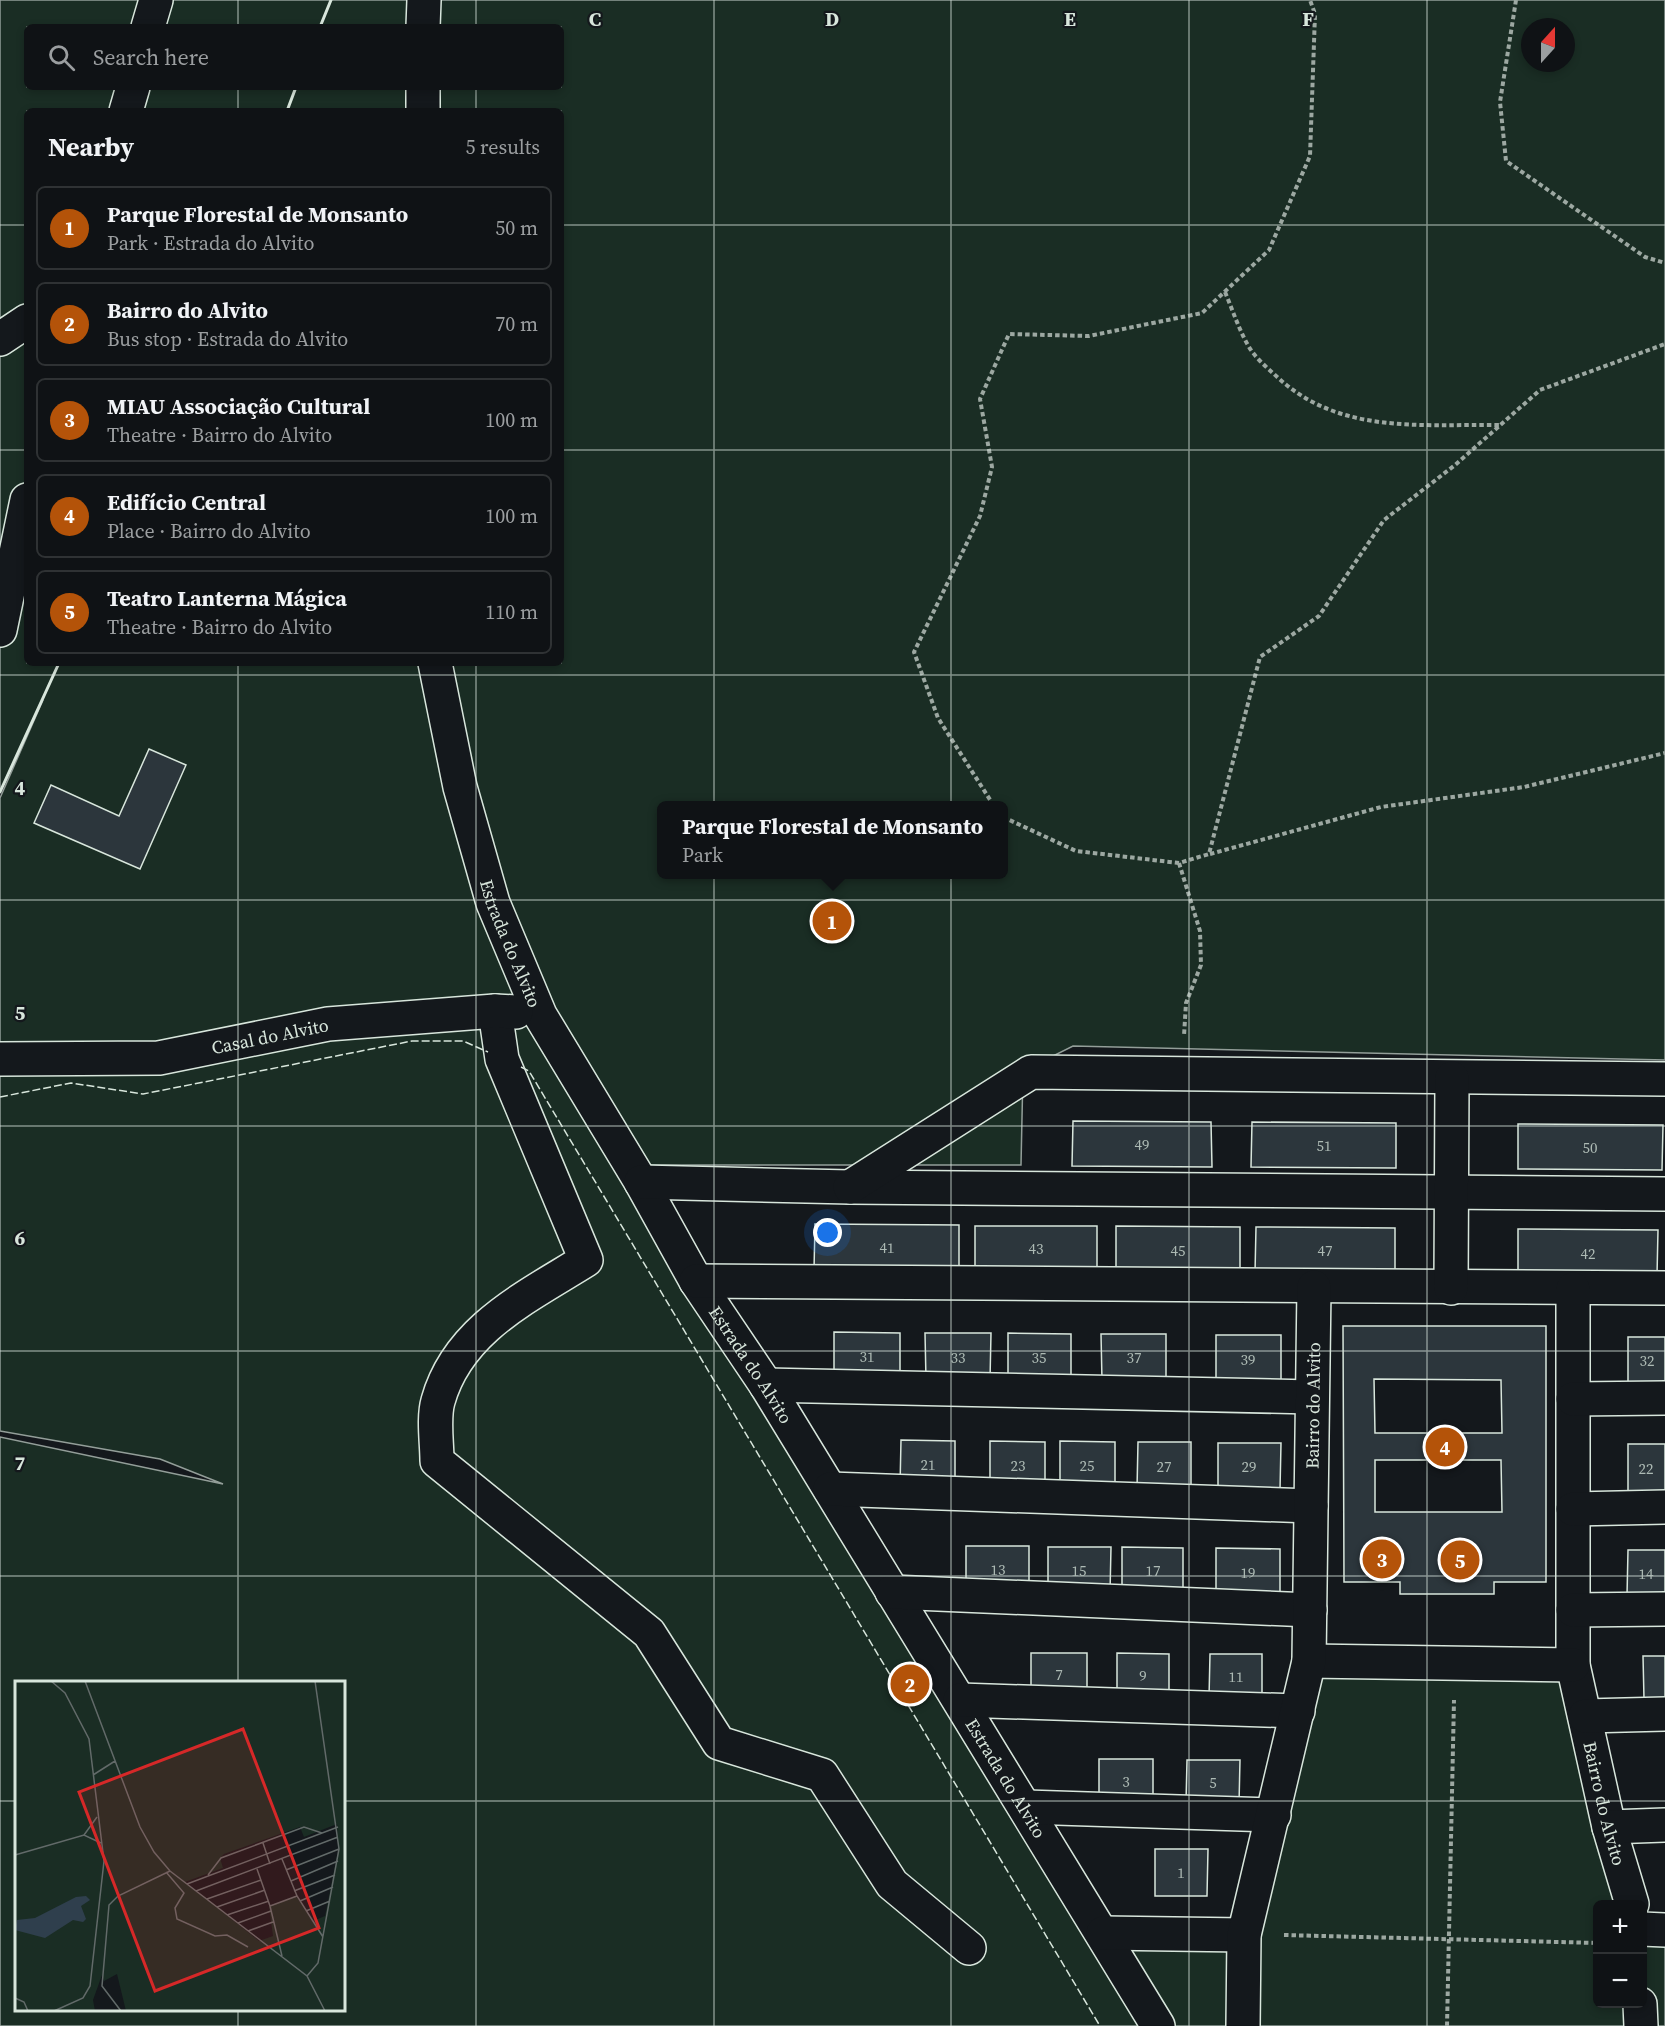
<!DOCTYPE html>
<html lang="en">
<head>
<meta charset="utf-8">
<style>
  :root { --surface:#0f1215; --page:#1d2022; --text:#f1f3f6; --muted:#9b9ea0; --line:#2f3234; --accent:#b45309 }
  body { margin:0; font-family:"Source Serif 4",serif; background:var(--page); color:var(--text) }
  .controls { position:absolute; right:18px; bottom:18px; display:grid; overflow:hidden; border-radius:9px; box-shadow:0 3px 9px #0003 }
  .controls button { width:54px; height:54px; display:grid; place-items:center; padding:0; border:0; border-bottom:2px solid var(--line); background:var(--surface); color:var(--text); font:30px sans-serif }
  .compass { position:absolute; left:1521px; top:18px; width:54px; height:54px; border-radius:50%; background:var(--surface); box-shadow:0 3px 9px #0003; rotate:21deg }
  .you { position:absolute; left:828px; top:1233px; width:21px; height:21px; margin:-15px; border:4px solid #fff; border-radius:50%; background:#1a73e8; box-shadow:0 0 0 9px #1a73e833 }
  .badge { display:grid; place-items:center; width:39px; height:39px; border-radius:50%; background:var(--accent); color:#fff; font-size:20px; font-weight:700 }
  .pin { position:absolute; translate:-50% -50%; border:3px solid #fff; box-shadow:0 2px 6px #0006 }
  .popup { position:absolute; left:657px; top:801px; width:351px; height:78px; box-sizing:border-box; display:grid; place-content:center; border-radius:9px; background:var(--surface); filter:drop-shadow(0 2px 4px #0005); font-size:20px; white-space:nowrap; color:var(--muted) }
  .popup b { font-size:22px; color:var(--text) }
  .popup::after { content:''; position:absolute; left:50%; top:100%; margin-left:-12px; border:12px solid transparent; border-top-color:var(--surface) }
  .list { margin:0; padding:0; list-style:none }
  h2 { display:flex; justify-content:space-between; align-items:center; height:78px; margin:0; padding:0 24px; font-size:26px }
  h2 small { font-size:20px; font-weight:400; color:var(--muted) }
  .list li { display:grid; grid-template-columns:39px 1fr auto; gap:18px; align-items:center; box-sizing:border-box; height:84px; margin:0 12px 12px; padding:0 12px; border:2px solid var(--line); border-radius:9px }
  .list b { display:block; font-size:22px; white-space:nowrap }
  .list p { margin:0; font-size:20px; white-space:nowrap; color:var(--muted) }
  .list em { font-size:20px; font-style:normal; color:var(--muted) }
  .icon { flex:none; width:33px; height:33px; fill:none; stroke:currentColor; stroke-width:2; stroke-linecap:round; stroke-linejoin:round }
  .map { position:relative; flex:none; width:1665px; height:2026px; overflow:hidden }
  .search { position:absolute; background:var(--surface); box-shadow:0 3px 9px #0003; left:24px; top:24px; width:540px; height:66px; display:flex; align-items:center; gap:15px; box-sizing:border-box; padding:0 21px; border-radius:9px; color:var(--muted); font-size:22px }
  .panel { position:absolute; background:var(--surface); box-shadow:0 3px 9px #0003; left:24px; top:108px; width:540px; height:558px; border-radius:9px }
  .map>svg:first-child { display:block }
</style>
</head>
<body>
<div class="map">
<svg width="1665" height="2026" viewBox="0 0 1665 2026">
  <rect width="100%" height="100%" fill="#14181c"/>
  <!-- green -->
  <path fill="#1a2d24" stroke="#939e99" stroke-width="1.5" fill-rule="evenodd" d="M0,0H1665V1060L1073,1046L1023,1071L1021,1165H622L1086,1935L1227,1937L1295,1660L1571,1661L1621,1904H1598V2004H1642L1643,1940H1665V2026H0V1437L223,1484L160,1459L0,1431V798L43,700L0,792ZM27,27H561V87H27ZM1530,27H1566V63H1530ZM27,111H561V663H27ZM661,806H1003V874H661ZM16,1682H344V2010H16Z"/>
  <!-- building -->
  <g fill="#2c363c" stroke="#d8e6dc" stroke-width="1.5" fill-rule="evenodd">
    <polygon points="149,749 186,765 140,869 34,823 51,785 119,816"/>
    <polygon points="1073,1121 1211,1122 1212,1167 1072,1166"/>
    <polygon points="1252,1122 1396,1123 1396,1168 1251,1167"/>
    <polygon points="1518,1124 1663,1125 1662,1170 1518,1169"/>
    <polygon points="815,1224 959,1225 959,1271 814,1270"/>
    <polygon points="975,1226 1097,1226 1097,1272 975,1271"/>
    <polygon points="1116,1226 1240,1227 1240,1273 1116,1272"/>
    <polygon points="1256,1227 1395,1228 1395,1273 1255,1273"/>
    <polygon points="1518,1229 1658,1230 1657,1276 1518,1275"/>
    <path d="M1343,1326H1546V1582H1494V1594H1400V1582H1344ZM1374,1379L1501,1380L1502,1433H1375ZM1375,1460H1501L1502,1512H1375Z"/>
    <polygon points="834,1332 900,1333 900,1379 834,1379"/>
    <polygon points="925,1333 991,1333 990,1380 926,1380"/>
    <polygon points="1008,1333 1071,1334 1071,1381 1008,1380"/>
    <polygon points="1101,1334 1166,1334 1166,1381 1102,1381"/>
    <rect x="1216" y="1335" width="65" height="47"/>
    <rect x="1628" y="1337" width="37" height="46"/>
    <polygon points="901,1440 955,1441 955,1487 900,1487"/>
    <polygon points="990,1441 1045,1442 1045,1488 990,1488"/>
    <polygon points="1060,1441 1115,1442 1115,1488 1060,1488"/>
    <polygon points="1138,1442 1191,1442 1191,1489 1137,1489"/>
    <polygon points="1218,1443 1281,1443 1280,1490 1218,1489"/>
    <rect x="1628" y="1444" width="37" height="47"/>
    <polygon points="966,1546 1029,1546 1029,1593 966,1592"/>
    <polygon points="1048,1547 1111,1547 1110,1593 1048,1593"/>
    <polygon points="1122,1547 1183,1548 1183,1594 1122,1593"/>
    <polygon points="1216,1548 1280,1549 1280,1594 1216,1594"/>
    <polygon points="1628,1550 1665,1550 1665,1596 1627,1596"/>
    <polygon points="1031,1653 1087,1653 1087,1697 1031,1696"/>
    <polygon points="1117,1653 1169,1654 1169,1697 1117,1697"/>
    <polygon points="1210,1654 1262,1654 1262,1698 1209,1698"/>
    <polygon points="1643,1656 1665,1656 1665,1699 1644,1699"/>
    <rect x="1099" y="1759" width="54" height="44"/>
    <polygon points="1187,1760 1240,1760 1239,1804 1186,1803"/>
    <polygon points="1155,1849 1208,1849 1207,1896 1155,1896"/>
  </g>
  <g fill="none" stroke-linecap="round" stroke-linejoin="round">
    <!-- minor casing -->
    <g stroke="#d8e6dc" stroke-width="36">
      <g id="minor">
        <polyline points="148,27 156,0"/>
        <polyline points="423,27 424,0"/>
        <polyline points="126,111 133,87"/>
        <polyline points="423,111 423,87"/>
        <polyline points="0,339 27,321"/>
        <polyline points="0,630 27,500"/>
        <path id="s1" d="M435,663L460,787L493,903L540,1015L641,1182L696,1281L766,1385L1158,2026"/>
        <path d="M495,1011L502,1059L586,1260C527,1297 458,1329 438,1401C433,1418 437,1443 437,1461L649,1633L719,1743L822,1775L892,1884L969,1948"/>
        <path id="s2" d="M0,1059L159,1058L328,1024L495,1011L516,1012"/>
        <polyline points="641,1182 850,1187 1665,1194"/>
        <polyline points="850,1187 1031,1072 1665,1079"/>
        <polyline points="696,1281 1665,1288"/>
        <polyline points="1451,1288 1452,1078"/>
        <path id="s3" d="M1573,1289V1665L1609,1827L1632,1904"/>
        <polyline points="766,1385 1312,1397"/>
        <polyline points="1573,1399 1665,1398"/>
        <polyline points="830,1489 1311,1506"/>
        <polyline points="1573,1509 1665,1507"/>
        <polyline points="892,1592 1310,1610"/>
        <polyline points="1573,1610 1665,1609"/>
        <polyline points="1309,1661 1573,1665"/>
        <polyline points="960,1700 1298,1711"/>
        <polyline points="1585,1716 1665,1714"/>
        <polyline points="1026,1807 1274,1815"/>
        <polyline points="1609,1827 1665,1825"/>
        <polyline points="1642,1929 1665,1930"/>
        <polyline points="1103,1933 1244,1935"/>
        <polyline points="1640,2004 1641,2026"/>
        <path id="s4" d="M1243,2026L1244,1935L1309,1661L1314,1287"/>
      </g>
    </g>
    <!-- path -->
    <g stroke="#9da8a2" stroke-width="4" stroke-dasharray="4.5 3" stroke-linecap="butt">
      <polyline points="1516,0 1500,102 1506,161 1645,257 1665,263"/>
      <path d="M1225,292C1233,311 1239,330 1249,347C1255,357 1265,366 1274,374C1337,435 1418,424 1499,425"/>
      <polyline points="994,806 938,718 914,652 980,516 992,467 980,399 1009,334 1089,336 1202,313 1269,250 1310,156 1315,14 1310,0"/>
      <polyline points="1003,817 1076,851 1179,863 1209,854 1260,657 1319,616 1384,520 1455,465 1540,390 1665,344"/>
      <polyline points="1210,854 1381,807 1524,787 1665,753"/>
      <polyline points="1179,863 1200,931 1201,965 1186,1003 1184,1036"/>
      <polyline points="1284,1935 1598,1943"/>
      <polyline points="1447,2026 1454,1700"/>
    </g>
    <!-- minor -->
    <use href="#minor" stroke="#14181c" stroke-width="33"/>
    <!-- fence -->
    <g stroke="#d8e6dc" stroke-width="1.5" stroke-dasharray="8 3" stroke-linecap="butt">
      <polyline points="521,1067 529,1071 1100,2026"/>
      <polyline points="0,1097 71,1083 143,1094 412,1041 463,1041 488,1052"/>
    </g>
    <!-- wall -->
    <g stroke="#d8e6dc" stroke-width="3">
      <polyline points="320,27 331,0"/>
      <polyline points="287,111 296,87"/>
      <polyline points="0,792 59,663"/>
    </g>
  </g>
  <!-- grid -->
  <path fill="none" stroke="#d8e6dc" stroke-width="1.5" stroke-opacity="0.55" d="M238,0V27M476,0V27M714,0V2026M951,0V2026M1189,0V2026M1427,0V2026M238,87V111M476,87V111M0,225H27M561,225H1665M0,450H27M561,450H1665M238,663V1682M476,663V2026M0,675H1665M0,900H1665M0,1126H1665M0,1351H1665M0,1576H1665M0,1801H16M344,1801H1665M238,2010V2026"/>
  <g text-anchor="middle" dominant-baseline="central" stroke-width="4.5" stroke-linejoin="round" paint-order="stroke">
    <!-- number labels -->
    <g font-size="15" fill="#adbab4">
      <text x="1142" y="1144">49</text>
      <text x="1324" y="1145">51</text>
      <text x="1590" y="1147">50</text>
      <text x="887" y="1247">41</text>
      <text x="1036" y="1248">43</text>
      <text x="1178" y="1250">45</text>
      <text x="1325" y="1250">47</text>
      <text x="1588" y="1253">42</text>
      <text x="867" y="1356">31</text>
      <text x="958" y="1357">33</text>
      <text x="1039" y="1357">35</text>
      <text x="1134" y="1357">37</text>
      <text x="1248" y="1359">39</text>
      <text x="1647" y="1360">32</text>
      <text x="928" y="1464">21</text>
      <text x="1018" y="1465">23</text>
      <text x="1087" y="1465">25</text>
      <text x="1164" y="1466">27</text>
      <text x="1249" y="1466">29</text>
      <text x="1646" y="1468">22</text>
      <text x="998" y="1569">13</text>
      <text x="1079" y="1570">15</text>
      <text x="1153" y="1570">17</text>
      <text x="1248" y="1572">19</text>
      <text x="1646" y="1573">14</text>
      <text x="1059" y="1674">7</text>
      <text x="1143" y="1675">9</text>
      <text x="1236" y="1676">11</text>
      <text x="1126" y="1781">3</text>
      <text x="1213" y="1782">5</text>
      <text x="1181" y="1872">1</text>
    </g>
    <!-- street labels -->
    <g font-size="18" fill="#d8e6dc" stroke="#14181c">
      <text stroke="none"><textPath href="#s1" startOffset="291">Estrada do Alvito</textPath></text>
      <text stroke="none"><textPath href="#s2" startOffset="272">Casal do Alvito</textPath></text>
      <text stroke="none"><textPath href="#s1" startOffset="777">Estrada do Alvito</textPath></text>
      <text stroke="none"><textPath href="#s4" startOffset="628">Bairro do Alvito</textPath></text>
      <text stroke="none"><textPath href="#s1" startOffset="1263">Estrada do Alvito</textPath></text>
      <text stroke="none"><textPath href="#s3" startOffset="518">Bairro do Alvito</textPath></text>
    </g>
  </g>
  <!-- overview -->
  <g transform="translate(15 1681)">
    <rect width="330" height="330" fill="#14181c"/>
    <path d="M0,0H330V330H111L102,293L89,300L87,294L78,319L80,330H0ZM322,143L323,170L310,235L298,240L281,215L254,225L258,255L244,260L170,201L208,187L205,177L209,173L285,146L289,156Z" fill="#1a2d24" fill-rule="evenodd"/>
    <path d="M71,215L75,219L66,225L71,238L68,241L58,239L30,257L0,249L2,239L20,237L61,216Z" fill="#2f3f4d"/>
    <path fill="none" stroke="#626a69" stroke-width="1.5" d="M36,0L50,12L74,58L89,180L75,305L68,317L39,330M70,0L125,146L139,171L155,190L292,295L310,330M78,94L100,80M69,154L82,136M248,162L255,183M0,174L69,154L86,162M267,178L282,215L308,256M242,188L255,225L267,275M271,189L324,168M151,191L169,212L160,227L162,238L200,255L212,254L233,266M193,194L206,177L289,146L307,152M276,200L323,180M172,203L323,146M181,210L323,156M279,210L320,194M192,218L246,199M285,220L318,206M255,225L282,215M202,226L250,209M291,230L315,220M212,234L254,220M223,242L256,230M233,250L258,241M292,295L303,282L324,168L300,0M0,317L9,321L13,330M106,330L87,305L94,224L103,215L155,190"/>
    <path fill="#d62828" fill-opacity="0.15" stroke="#d62828" stroke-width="3" d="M228,48L304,247L140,310L64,111Z"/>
    <rect width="330" height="330" fill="none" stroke="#d8e6dc" stroke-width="3"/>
  </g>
  <g font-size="20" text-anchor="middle" font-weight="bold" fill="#d8e6dc" stroke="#14181c" stroke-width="4.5" stroke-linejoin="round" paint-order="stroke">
    <text x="595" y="26">C</text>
    <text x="832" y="26">D</text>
    <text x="1070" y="26">E</text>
    <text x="1308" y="26">F</text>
    <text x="20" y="795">4</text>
    <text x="20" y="1020">5</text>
    <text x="20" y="1245">6</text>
    <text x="20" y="1470">7</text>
  </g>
</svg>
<div class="controls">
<button>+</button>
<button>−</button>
</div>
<svg class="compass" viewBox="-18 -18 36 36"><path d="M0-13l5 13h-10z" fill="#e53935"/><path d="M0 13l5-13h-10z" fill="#9b9ea0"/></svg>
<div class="you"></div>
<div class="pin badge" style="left:832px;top:921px">1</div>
<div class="popup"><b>Parque Florestal de Monsanto</b>Park</div>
<div class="pin badge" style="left:910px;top:1684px">2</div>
<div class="pin badge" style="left:1382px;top:1559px">3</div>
<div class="pin badge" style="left:1445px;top:1447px">4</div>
<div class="pin badge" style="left:1460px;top:1560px">5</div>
<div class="search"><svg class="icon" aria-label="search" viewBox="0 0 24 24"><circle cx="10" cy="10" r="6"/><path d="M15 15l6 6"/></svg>Search here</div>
<section class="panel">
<h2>Nearby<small>5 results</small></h2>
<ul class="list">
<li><span class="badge">1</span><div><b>Parque Florestal de Monsanto</b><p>Park · Estrada do Alvito</p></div><em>50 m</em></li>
<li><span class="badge">2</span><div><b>Bairro do Alvito</b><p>Bus stop · Estrada do Alvito</p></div><em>70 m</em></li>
<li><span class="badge">3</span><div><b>MIAU Associação Cultural</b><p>Theatre · Bairro do Alvito</p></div><em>100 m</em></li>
<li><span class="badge">4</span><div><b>Edifício Central</b><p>Place · Bairro do Alvito</p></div><em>100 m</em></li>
<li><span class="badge">5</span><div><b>Teatro Lanterna Mágica</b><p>Theatre · Bairro do Alvito</p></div><em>110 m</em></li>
</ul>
</section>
</div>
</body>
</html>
